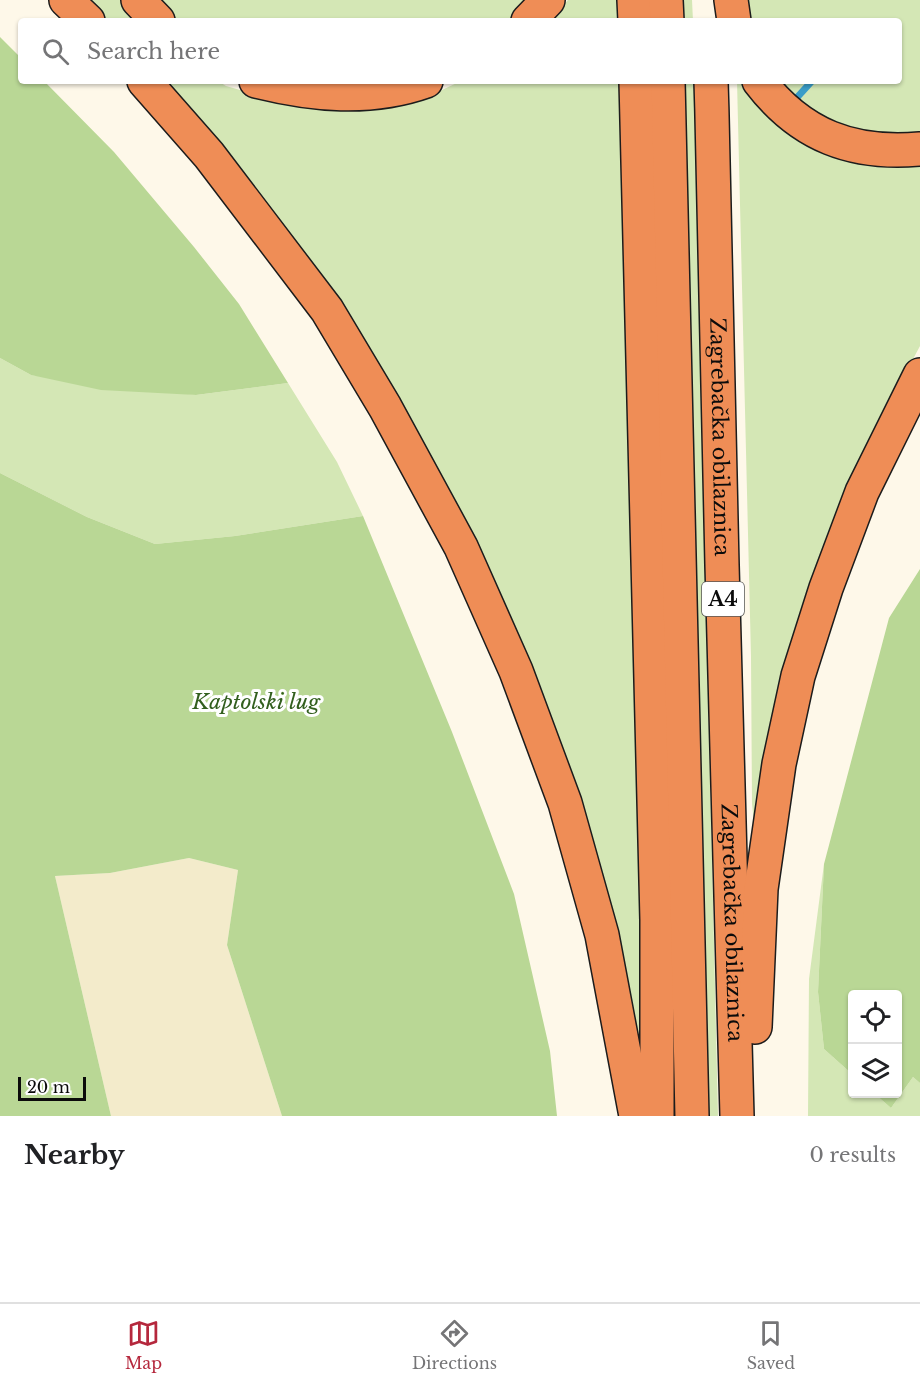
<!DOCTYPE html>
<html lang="en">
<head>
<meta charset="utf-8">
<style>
  :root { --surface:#fff; --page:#f2f2f2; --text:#202124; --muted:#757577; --line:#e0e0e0; --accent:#b5283d }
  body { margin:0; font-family:"Libre Baskerville",serif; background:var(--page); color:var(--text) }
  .controls { position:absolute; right:18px; bottom:18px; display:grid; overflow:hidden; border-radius:6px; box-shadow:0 2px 4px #0004 }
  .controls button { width:54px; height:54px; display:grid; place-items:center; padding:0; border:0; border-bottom:2px solid var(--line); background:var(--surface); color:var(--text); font:30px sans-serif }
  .scale { position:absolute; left:18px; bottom:15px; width:68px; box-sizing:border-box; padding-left:6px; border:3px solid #0b0b0b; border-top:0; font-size:16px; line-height:21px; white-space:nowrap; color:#0b0b0b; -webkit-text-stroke:4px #fff; paint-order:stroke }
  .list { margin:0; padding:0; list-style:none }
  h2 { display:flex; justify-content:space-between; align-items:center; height:78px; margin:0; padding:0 24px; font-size:26px }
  h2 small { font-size:20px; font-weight:400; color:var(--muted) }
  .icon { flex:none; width:33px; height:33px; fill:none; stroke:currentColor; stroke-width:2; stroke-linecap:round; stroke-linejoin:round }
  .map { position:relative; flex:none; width:920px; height:1116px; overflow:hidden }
  .search { position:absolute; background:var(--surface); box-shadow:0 2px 4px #0004; left:18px; right:18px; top:18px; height:66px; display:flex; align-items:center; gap:15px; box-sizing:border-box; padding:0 21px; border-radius:6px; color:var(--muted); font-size:22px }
  .sheet { height:186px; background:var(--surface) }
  nav { display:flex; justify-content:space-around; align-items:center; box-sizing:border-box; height:84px; border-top:2px solid var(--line); background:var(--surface); font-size:16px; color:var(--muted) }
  nav a { display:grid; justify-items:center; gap:3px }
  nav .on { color:var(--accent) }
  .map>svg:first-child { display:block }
</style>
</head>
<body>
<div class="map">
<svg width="920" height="1116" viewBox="0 0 920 1116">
  <rect width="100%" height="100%" fill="#fef8e9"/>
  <!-- farmland -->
  <polygon fill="#f3ebcb" points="189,858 238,870 227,945 282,1116 111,1116 55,876 110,873"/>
  <!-- green -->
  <g fill="#d4e7b5">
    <polygon points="87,0 121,0 138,21 107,21"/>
    <polygon points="157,0 530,0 508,21 178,21"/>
    <polygon points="568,0 619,0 619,21 550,21"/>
    <polygon points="683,0 692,0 693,21 683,21"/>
    <polygon points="743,0 920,0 920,135 902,138 836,126 795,102 813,81 899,81 899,21 747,21"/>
    <polygon points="164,81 218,81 226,86 296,106 355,110 425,98 461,81 621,81 629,482 644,1052 640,1052 626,978 606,887 575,789 490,576"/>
    <polygon points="685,81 694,81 718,1116 709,1116"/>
    <polygon points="737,81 744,81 920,164 920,346 873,434 754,822 752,804 751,657"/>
    <polygon points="777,81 809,81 794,99"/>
    <polygon points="0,358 31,375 196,395 288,383 337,462 363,516 235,536 155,544 87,517 0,473"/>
    <polygon points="824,864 818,992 824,1049 852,1074 852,1094 875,1094 891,1108 913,1077 920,1083 920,1116 808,1116 809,979"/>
  </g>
  <!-- forest -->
  <g fill="#b9d795">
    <polygon points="0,37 21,58 21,81 44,81 114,152 194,247 239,304 288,383 196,395 101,390 31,375 0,358"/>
    <polygon points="0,473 87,517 155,544 235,536 363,516 452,732 514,894 550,1051 557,1116 282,1116 227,945 238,870 189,858 110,873 55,876 111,1116 0,1116"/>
    <polygon points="920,569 920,1083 913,1077 891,1108 875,1094 898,1094 898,994 852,994 852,1074 824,1049 818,992 824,864 889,618"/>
  </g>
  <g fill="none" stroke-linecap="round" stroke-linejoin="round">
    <!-- stream -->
    <polyline stroke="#3a9dc8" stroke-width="7" points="792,103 812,81"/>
    <!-- highway casing -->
    <g stroke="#1c1c1c" stroke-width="36">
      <g id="highway">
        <polyline points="66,0 88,21"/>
        <polyline points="138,0 158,21"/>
        <polyline points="634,0 635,21"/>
        <polyline points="666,0 667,21"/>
        <polyline points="731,0 734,21"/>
        <polyline points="528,21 548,0"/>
        <polyline points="144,81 209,155 327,310 385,407 461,547 516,671 565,803 602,935 636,1116"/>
        <path d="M256,81C312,95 370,101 426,81"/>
        <polyline points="636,81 657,920 657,1116"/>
        <polyline points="668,81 692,1116"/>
        <path id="s1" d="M711,81C716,242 719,403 722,565C726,749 733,932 737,1116"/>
        <path d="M759,81C801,136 853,155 920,149"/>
        <polyline points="755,1027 761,889 779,764 798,676 826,588 862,492 920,375"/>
      </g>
    </g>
    <!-- highway -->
    <use href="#highway" stroke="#ef8d56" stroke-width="33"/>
  </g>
  <g text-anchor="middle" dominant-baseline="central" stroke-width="6" stroke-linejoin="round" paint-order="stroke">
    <!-- shield labels -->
    <rect fill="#fff" stroke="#545454" stroke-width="1.5" x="702" y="582" width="42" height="34" rx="4.5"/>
    <g font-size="20" font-weight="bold" fill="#0b0b0b">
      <text x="723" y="599">A4</text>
    </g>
    <!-- street labels -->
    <g font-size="21" fill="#0b0b0b" stroke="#fff">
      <text stroke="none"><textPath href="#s1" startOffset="356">Zagrebačka obilaznica</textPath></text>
      <text stroke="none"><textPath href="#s1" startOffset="842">Zagrebačka obilaznica</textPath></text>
    </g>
    <!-- park labels -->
    <g font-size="21" font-style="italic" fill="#325f1e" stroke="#fff">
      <text x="256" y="702">Kaptolski lug</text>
    </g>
  </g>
</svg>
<div class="controls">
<button><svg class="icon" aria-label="locate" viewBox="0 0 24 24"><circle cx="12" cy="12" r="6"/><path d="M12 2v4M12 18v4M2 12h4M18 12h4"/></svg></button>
<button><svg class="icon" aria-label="layers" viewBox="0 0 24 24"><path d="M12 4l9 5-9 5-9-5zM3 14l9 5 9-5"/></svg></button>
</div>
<div class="scale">20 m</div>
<div class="search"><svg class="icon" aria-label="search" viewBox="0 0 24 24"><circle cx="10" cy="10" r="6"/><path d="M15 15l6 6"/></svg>Search here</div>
</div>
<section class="sheet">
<h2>Nearby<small>0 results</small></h2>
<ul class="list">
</ul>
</section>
<nav>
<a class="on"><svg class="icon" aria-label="map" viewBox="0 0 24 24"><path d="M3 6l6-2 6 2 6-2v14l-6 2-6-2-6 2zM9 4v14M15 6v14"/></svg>Map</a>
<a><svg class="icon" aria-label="directions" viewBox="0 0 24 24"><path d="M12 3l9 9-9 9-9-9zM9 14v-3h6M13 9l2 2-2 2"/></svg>Directions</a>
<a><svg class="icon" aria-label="saved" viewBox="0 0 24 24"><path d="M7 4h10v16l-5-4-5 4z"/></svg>Saved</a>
</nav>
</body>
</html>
